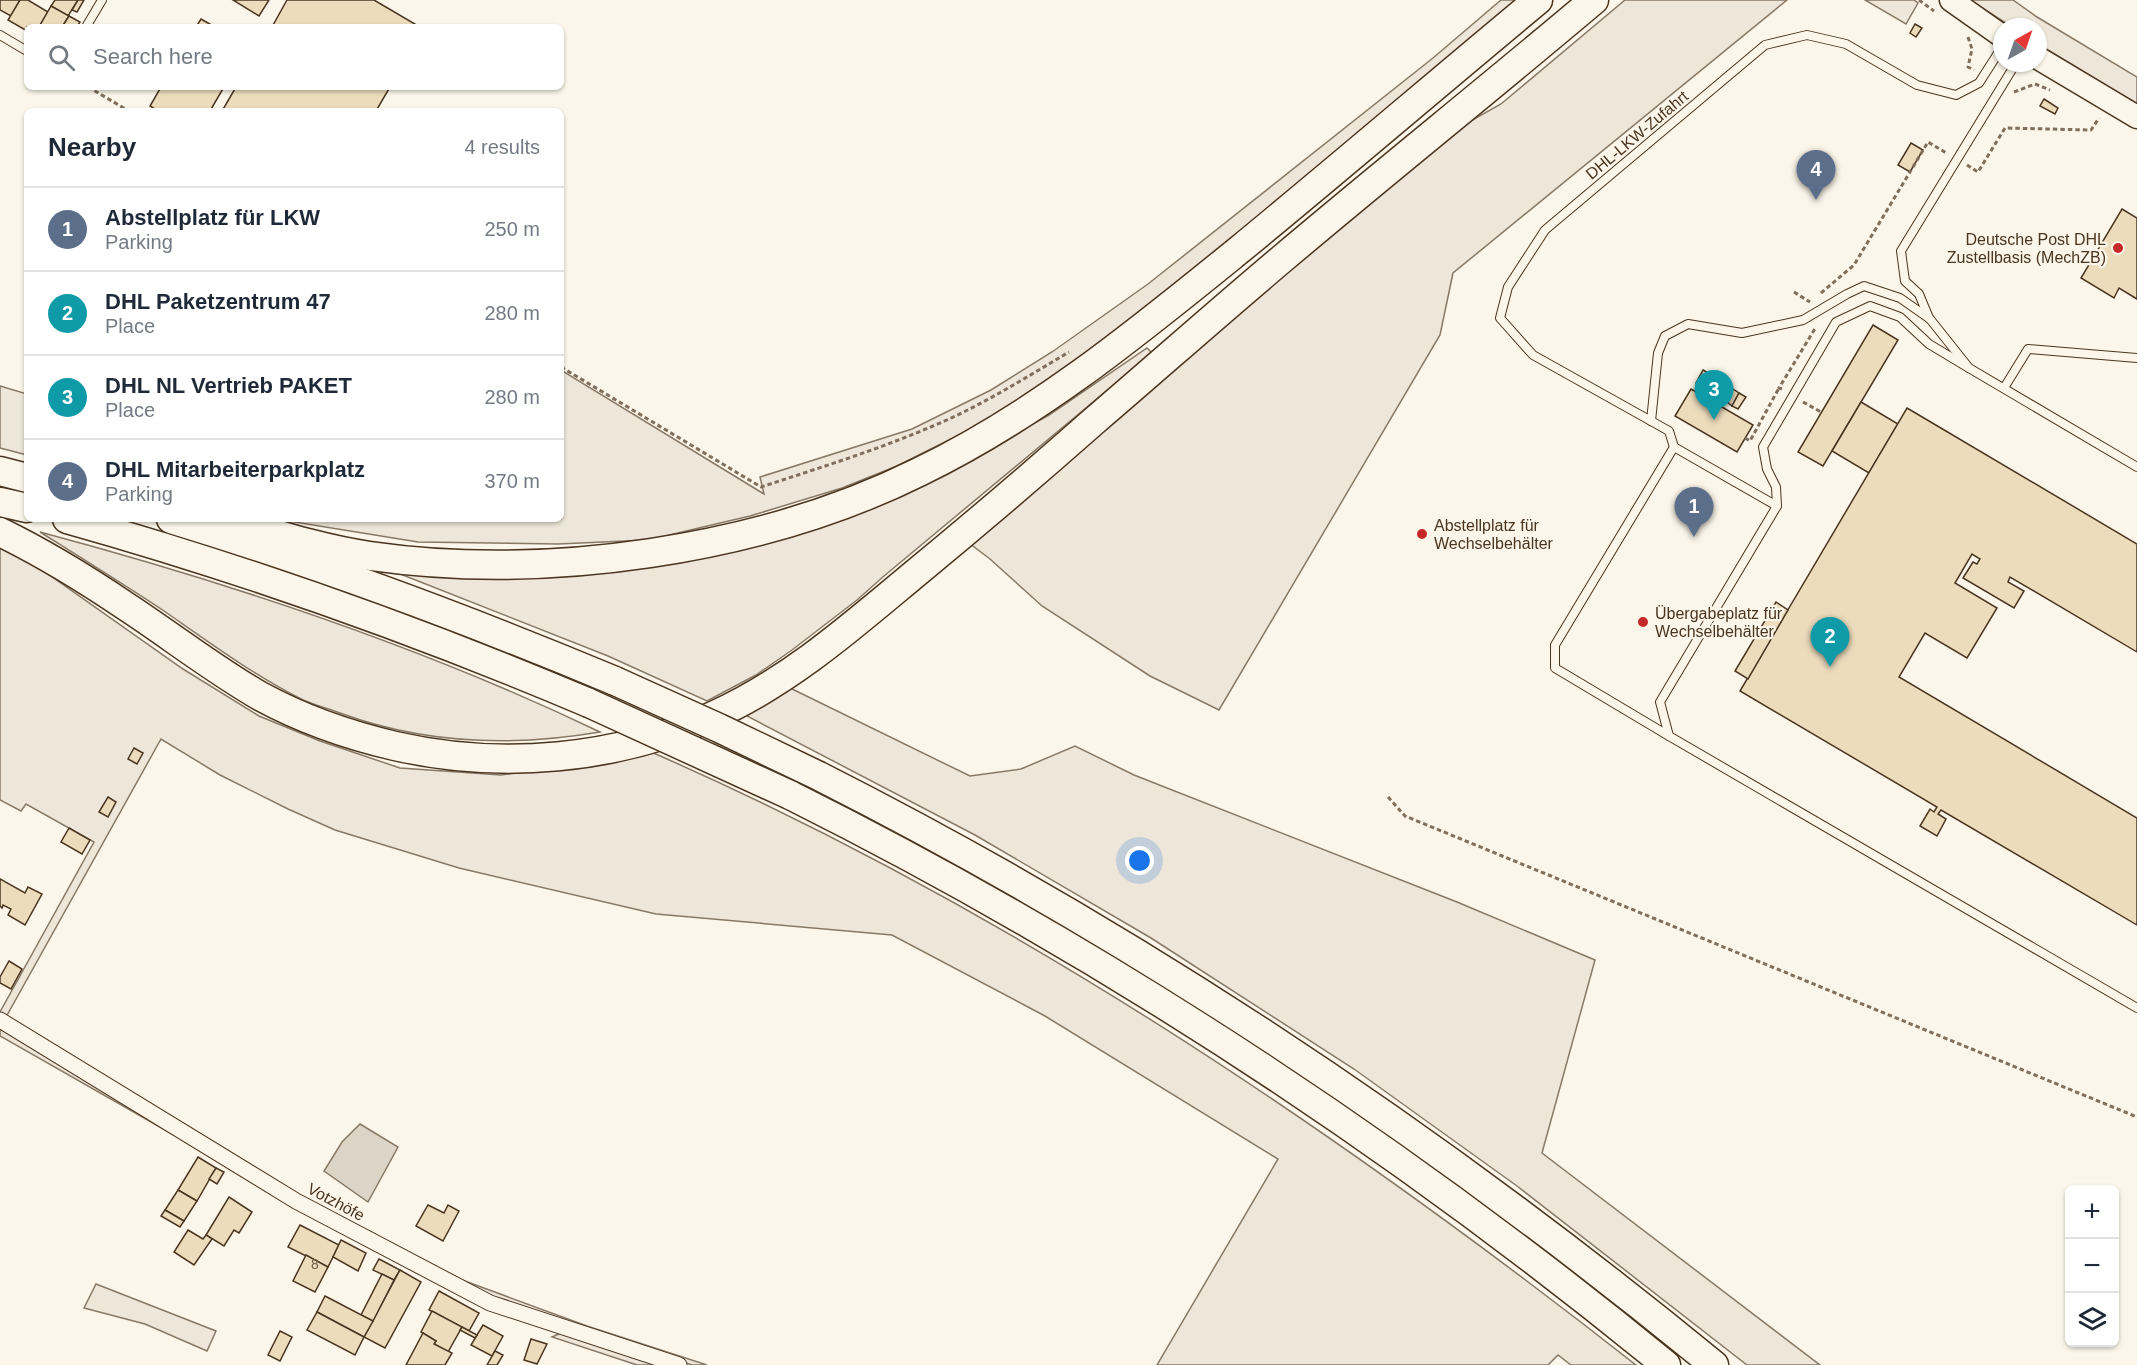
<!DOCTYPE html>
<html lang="en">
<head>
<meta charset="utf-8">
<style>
  :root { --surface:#fff; --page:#f2f2f3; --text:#1f2937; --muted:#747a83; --line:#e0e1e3; --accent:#b45309 }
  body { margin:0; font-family:Arial,sans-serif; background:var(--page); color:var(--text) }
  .controls { position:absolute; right:18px; bottom:18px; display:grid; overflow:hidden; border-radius:9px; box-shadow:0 2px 4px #0004 }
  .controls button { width:54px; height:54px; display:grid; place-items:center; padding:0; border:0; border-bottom:2px solid var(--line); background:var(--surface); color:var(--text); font:30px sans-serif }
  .compass { position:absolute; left:1993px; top:18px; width:54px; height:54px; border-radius:50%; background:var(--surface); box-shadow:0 2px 4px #0004; rotate:40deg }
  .you { position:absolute; left:1140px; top:861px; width:21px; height:21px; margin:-15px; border:4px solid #fff; border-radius:50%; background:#1a73e8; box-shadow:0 0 0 9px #1a73e833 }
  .badge { display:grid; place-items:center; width:39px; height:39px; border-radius:50%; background:var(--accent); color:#fff; font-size:20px; font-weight:700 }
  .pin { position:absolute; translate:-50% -50px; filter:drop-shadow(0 2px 3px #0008) }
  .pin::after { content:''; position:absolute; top:32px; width:21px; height:18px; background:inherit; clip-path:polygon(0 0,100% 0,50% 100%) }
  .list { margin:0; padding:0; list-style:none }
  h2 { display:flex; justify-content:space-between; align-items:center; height:78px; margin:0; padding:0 24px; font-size:26px }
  h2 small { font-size:20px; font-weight:400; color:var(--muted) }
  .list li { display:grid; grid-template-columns:39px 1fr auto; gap:18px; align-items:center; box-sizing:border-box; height:84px; padding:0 24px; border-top:2px solid var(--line) }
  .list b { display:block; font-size:22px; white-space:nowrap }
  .list p { margin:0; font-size:20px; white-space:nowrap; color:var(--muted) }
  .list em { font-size:20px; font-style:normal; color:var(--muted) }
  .icon { flex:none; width:33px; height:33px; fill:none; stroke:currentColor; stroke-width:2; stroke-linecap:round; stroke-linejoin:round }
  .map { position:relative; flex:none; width:2137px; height:1365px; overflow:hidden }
  .search { position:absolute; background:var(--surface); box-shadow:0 2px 4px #0004; left:24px; top:24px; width:540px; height:66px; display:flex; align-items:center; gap:15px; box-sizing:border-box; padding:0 21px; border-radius:9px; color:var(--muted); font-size:22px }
  .panel { position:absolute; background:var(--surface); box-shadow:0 2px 4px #0004; left:24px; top:108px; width:540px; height:414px; border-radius:9px }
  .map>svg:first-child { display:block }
</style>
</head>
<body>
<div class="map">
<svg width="2137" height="1365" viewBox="0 0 2137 1365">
  <rect width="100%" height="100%" fill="#fbf6e9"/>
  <!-- green -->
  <g fill="#ede6d9" stroke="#887966" stroke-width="1.5">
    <polygon points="1501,0 1522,0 1242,238 1013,408 897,466 842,488 750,516 648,540 558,544 418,542 276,519 561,519 561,370 764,494 760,477 912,429 991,390 1052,352 1148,284 1433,58"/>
    <polygon points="1625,0 1787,0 1453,273 1440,335 1219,710 1150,676 1042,606 990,559 965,540 1460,127 1501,104"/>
    <polygon points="1865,0 1914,0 1918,3 1906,24"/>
    <polygon points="1970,0 2013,0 2037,17 2137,77 2137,104 2038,44 2038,27 2012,27"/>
    <polygon points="1147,348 1152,353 884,576 857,600 792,650 756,675 707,701 608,656 380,566 580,568 965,461 1049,415"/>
    <polygon points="0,386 27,394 27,455 0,448"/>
    <path d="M40,532C231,583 421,646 600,732C512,747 424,744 340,713C327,708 313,705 301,699C254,675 210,643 167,613C125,585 83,559 40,532Z"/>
    <path d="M0,540L183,669L259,716L320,741L400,768L501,775L598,762L642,748C1000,903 1330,1125 1636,1365H1571L1558,1355L1548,1365H1157L1278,1159L1045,1016L892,935L656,914L459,868L335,830L288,809L220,775L161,739L6,1017L0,1012L94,842L26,804L21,811L0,800Z"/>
    <polygon points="786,686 970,776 1021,769 1075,746 1134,775 1457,902 1595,960 1542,1153 1820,1365 1747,1365 1517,1186 1354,1069 1151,938 975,835 747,716"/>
    <polygon points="0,1026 145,1115 174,1135 0,1036"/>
    <polygon points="462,1280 587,1326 707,1365 692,1365 485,1296"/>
    <polygon points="96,1284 216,1331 207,1351 145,1324 84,1308"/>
    <polygon points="563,1332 663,1365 637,1365 552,1337"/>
  </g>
  <!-- water -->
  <polygon fill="#dcd4c6" stroke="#887966" stroke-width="1.5" points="360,1124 398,1147 368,1202 324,1171 342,1142"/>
  <!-- building -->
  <g fill="#ecdcbc" stroke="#4a3520" stroke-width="1.5">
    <polygon points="0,0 20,0 11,16 0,10"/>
    <polygon points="20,0 28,0 48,12 39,27 27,27 27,31 8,20"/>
    <polygon points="55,0 78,0 68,16 51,6"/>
    <polygon points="78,0 84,0 77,12 72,10"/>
    <polygon points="233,0 269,0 259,16"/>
    <polygon points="287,0 374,0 420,27 272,27"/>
    <polygon points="51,6 69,16 62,27 39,27"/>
    <polygon points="69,16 80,22 77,27 62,27"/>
    <polygon points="201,19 215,27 196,27"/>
    <polygon points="1915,24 1922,28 1916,37 1910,33"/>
    <polygon points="161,87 224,87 210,111 158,111 150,106"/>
    <polygon points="236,87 390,87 376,111 222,111"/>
    <polygon points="2044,99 2058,108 2055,114 2040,106"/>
    <polygon points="1911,143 1923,150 1910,172 1898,165"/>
    <polygon points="2122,209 2137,218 2137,299 2119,288 2114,298 2081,278"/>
    <polygon points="1873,325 1898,340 1823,466 1798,452"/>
    <polygon points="1703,370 1722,381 1715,394 1696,383"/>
    <polygon points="1691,389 1753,425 1737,452 1675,416"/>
    <polygon points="1733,389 1739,393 1732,406 1726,401"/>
    <polygon points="1739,393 1746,397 1738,409 1732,406"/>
    <polygon points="1861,402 1898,424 1869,473 1832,451"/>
    <polygon points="1907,408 2137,544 2137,652 2010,577 2008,582 2024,591 2014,608 1963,578 1973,562 1977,564 1980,559 1972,554 1955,583 1997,608 1967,658 1925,633 1899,677 2137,818 2137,925 1941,810 1938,814 1946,819 1937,836 1920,826 1930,809 1934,812 1937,807 1740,691"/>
    <polygon points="1776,602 1788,610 1748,679 1735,671"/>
    <polygon points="134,748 143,753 137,764 128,759"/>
    <polygon points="108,797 116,802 108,817 99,812"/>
    <polygon points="69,828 90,840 82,854 61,842"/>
    <polygon points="0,879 25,893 28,887 42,894 25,925 8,915 11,909 3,905 2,908 0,906"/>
    <polygon points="9,961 22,969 11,989 0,983 0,977"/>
    <polygon points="198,1157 216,1168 197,1201 178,1190"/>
    <polygon points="216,1168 224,1172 217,1184 209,1179"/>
    <polygon points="178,1190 197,1201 184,1221 165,1210"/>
    <polygon points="229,1197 252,1212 239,1233 234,1230 224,1246 206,1235"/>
    <polygon points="428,1205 444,1213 448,1205 459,1211 443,1241 416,1226"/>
    <polygon points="165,1210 184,1221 180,1227 161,1216"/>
    <polygon points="300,1225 339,1245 328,1267 288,1247"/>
    <polygon points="188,1230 203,1239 206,1235 212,1239 194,1265 174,1252"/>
    <polygon points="341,1240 366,1253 358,1271 333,1257"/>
    <polygon points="306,1255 328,1267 315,1292 293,1281"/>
    <polygon points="379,1259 400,1270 394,1280 373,1270"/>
    <polygon points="400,1270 421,1282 385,1348 364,1337"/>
    <polygon points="382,1274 394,1280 373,1321 361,1315"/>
    <polygon points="439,1291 479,1313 469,1331 429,1310"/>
    <polygon points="325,1296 373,1321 364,1337 317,1312"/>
    <polygon points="432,1311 462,1327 448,1352 434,1344 436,1341 421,1332"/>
    <polygon points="317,1312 364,1337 355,1355 307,1330"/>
    <polygon points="483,1325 503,1336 492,1356 471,1345"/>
    <polygon points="462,1327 477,1335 475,1338 460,1330"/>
    <polygon points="280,1331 292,1337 280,1361 268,1355"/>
    <polygon points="423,1333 436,1341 434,1344 452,1353 445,1365 406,1365"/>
    <polygon points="531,1339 547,1344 537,1364 524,1360"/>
    <polygon points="495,1351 503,1355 497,1365 487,1365"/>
  </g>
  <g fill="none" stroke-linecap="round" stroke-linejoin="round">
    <!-- service casing -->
    <g stroke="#4a3520" stroke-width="10">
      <g id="service">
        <polyline points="86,27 102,0"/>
        <polyline points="0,35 27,51"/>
        <polyline points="1929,318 1919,294 1905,281 1901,251 2016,63"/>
        <polyline points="1969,368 1929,344 1900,317 1870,306 1836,322 1763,447 1767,469 1776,487 1777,506 1660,702 1669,736 2137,1008"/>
        <polyline points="2004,388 2028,349 2137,358"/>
        <polyline points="1651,421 1658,353 1665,336 1688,324 1742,333 1803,320 1847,294 1864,286 1900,298 1930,319 1969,368 2137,467"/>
        <polyline points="1777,506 1674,447 1669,431 1533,355 1500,318 1508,287 1545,230 1765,45 1807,35 1846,44 1917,85 1956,95 1979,83 2002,47"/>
        <polyline points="1669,736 1555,668 1555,645 1674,447"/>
      </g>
    </g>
    <!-- minor casing -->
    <g stroke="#4a3520" stroke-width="17">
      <polyline id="minor" points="0,1020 296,1201 490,1303 679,1365"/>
    </g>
    <!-- secondary casing -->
    <g stroke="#4a3520" stroke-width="25">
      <g id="secondary">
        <polyline points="1951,0 2002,36"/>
        <polyline points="2038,58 2137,117"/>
      </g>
    </g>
    <!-- motorway casing -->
    <g stroke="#4a3520" stroke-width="31">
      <g id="motorway">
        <polyline points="0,471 27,478"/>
        <polyline points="0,502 27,508"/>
        <path d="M67,519C245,569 419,631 589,703"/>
        <path d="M171,519C322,565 469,620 615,681"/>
        <path d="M225,519C273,533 321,549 370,556C546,581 760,551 919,472C1037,415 1138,332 1239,250C1339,168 1438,83 1538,0"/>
        <path d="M0,532C43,553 84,578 124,605C170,635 213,669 260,696C302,719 348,735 395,746C500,770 617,760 715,715C788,682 850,628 911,577C973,526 1034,474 1094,421C1157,367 1220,311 1283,258C1386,171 1491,87 1594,0"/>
        <path d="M819,776C1139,938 1437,1138 1714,1365"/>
        <path d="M790,795C1102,951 1396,1144 1666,1365"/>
      </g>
    </g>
    <!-- path -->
    <g stroke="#7f6f5c" stroke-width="3" stroke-dasharray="4.5 3" stroke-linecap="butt">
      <polyline points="1919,0 1934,11"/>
      <polyline points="1968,37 1972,49 1968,67 1974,70"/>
      <polyline points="88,87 129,111"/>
      <polyline points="2014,92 2035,84 2050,90"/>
      <polyline points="1967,165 1978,172 2005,128 2091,130 2099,118"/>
      <polyline points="1794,292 1810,302"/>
      <polyline points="1821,293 1854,265 1928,142 1948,154"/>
      <path d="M561,367L761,487C819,468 877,450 933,426C981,406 1025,378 1069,352"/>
      <polyline points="1782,389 1779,388 1816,327"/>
      <polyline points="1803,402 1821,412"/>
      <polyline points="1745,438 1750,441 1779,388"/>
      <polyline points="1388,797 1405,816 2137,1117"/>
    </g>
    <!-- service -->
    <use href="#service" stroke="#fbf6e9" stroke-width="8"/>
    <!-- minor -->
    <use href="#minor" stroke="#fbf6e9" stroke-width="15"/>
    <!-- secondary -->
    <use href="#secondary" stroke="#fbf6e9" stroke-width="22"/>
    <!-- motorway -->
    <use href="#motorway" stroke="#fbf6e9" stroke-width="28"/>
    <!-- motorway-bridge casing -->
    <g stroke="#4a3520" stroke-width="31" stroke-linecap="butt">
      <g id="motorway-bridge">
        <polyline points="615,681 719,728 819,776"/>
        <polyline points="589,703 790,795"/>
      </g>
    </g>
    <!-- motorway-bridge -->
    <use href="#motorway-bridge" stroke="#fbf6e9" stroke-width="28"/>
  </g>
  <!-- markers -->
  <g fill="#c62828" stroke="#fbf6e9" stroke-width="2">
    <circle cx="2118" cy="248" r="6"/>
    <circle cx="1422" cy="534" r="6"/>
    <circle cx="1643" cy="622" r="6"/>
  </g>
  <g text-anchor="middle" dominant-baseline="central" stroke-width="4.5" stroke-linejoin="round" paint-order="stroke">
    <!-- number labels -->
    <g font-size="14" fill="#725f47">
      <text x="315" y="1264">8</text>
    </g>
    <!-- street labels -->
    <g font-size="16" fill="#4a3520" stroke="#fbf6e9">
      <text transform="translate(1637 135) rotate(-40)">DHL-LKW-Zufahrt</text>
      <text transform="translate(336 1202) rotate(28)">Votzhöfe</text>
    </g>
    <!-- poi labels -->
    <g font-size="16" fill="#4a3520" stroke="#fbf6e9" text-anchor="start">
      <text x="2106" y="239" text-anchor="end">Deutsche Post DHL<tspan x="2106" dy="18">Zustellbasis (MechZB)</tspan></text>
      <text x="1434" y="525">Abstellplatz für<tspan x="1434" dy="18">Wechselbehälter</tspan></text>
      <text x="1655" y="613">Übergabeplatz für<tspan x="1655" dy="18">Wechselbehälter</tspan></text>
    </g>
  </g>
</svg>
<div class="controls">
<button>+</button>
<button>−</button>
<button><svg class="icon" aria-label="layers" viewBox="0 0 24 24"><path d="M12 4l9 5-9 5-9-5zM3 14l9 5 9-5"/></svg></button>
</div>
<svg class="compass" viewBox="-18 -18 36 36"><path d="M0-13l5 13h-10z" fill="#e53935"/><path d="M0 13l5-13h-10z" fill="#747a83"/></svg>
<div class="you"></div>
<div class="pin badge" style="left:1694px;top:537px;background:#5c6f8a">1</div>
<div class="pin badge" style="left:1830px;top:667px;background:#0f9aa8">2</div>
<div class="pin badge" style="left:1714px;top:420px;background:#0f9aa8">3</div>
<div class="pin badge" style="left:1816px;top:200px;background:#5c6f8a">4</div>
<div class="search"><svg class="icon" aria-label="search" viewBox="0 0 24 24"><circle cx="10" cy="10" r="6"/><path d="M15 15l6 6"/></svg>Search here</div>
<section class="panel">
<h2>Nearby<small>4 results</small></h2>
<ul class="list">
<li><span class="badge" style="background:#5c6f8a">1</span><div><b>Abstellplatz für LKW</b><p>Parking</p></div><em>250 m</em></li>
<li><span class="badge" style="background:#0f9aa8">2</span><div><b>DHL Paketzentrum 47</b><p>Place</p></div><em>280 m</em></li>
<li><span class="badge" style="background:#0f9aa8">3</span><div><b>DHL NL Vertrieb PAKET</b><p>Place</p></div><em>280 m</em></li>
<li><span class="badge" style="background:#5c6f8a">4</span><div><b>DHL Mitarbeiterparkplatz</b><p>Parking</p></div><em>370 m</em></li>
</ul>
</section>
</div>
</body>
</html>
